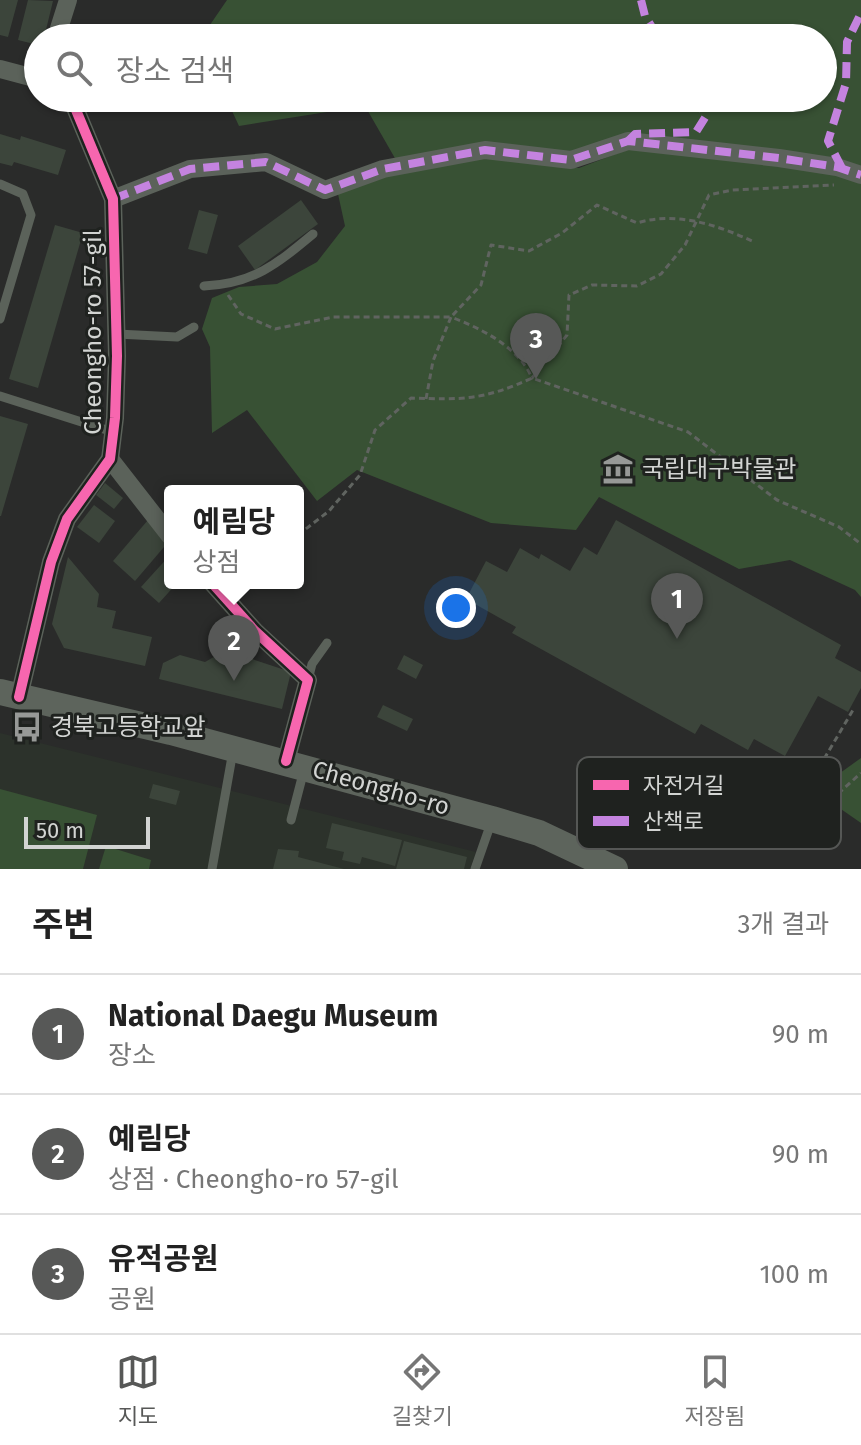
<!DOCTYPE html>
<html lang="ko">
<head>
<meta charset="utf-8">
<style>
  :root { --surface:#fff; --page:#f2f2f2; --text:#222; --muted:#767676; --line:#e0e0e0; --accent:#575857 }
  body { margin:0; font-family:"Fira Sans","Noto Sans KR",sans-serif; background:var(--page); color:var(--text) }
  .scale { position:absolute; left:24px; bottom:20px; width:126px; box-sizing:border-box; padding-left:8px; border:4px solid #d2d4d2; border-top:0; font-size:22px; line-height:28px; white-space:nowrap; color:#d2d4d2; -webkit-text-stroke:6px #1f221f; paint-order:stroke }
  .you { position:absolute; left:456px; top:608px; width:28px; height:28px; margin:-20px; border:6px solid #fff; border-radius:50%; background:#1a73e8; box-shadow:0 0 0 12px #1a73e833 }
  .badge { display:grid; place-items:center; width:52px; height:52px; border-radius:50%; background:var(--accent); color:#fff; font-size:26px; font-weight:700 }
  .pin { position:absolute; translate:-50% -66px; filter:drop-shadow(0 2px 4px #0008) }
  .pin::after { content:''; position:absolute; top:42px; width:28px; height:24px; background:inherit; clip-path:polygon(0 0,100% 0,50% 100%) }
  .popup { position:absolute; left:164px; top:485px; width:140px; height:104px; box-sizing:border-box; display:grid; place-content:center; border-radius:8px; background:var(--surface); filter:drop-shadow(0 2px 6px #0005); font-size:26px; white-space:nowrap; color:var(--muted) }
  .popup b { font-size:30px; color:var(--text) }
  .popup::after { content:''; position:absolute; left:50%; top:100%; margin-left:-16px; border:16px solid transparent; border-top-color:var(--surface) }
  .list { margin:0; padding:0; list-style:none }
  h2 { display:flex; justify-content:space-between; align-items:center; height:104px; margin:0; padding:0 32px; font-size:34px }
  h2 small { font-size:26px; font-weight:400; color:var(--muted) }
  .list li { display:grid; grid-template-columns:52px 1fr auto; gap:24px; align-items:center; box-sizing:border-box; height:120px; padding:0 32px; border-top:2px solid var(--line) }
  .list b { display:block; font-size:30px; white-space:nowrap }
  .list p { margin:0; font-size:26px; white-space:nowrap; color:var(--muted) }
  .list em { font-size:26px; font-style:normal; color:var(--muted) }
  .icon { flex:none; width:44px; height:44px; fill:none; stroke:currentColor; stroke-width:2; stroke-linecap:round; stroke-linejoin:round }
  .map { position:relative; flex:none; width:861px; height:869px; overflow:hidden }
  .search { position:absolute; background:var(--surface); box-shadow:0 2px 6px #0004; left:24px; right:24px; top:24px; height:88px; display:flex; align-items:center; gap:20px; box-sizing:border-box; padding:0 28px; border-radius:44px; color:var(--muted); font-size:30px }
  .sheet { height:464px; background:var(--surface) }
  nav { display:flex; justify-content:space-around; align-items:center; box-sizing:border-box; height:112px; border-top:2px solid var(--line); background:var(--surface); font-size:22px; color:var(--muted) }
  nav a { display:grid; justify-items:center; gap:4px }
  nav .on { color:var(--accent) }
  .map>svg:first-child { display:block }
</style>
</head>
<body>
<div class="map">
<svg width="861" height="869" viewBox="0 0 861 869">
  <rect width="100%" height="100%" fill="#2a2b2a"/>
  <!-- built -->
  <polygon fill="#2c322b" points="0,733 476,852 470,869 0,869"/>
  <!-- green -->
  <g fill="#385134">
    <polygon points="227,0 861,0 861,169 628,137 581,155 396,160 365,106 239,126 226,98 823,98 823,38 201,38"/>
    <polygon points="629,149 837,173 861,182 861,597 855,590 790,560 739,569 599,497 576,530 491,523 357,470 317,501 247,410 212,433 210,347 202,329 212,298 239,287 277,284 317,262 345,226 338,194 386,175 482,158 579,168"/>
    <polygon points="861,758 861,823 815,791"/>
    <polygon points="0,789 97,815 83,869 0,869"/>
    <polygon points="106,846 151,860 149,869 99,869"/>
  </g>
  <!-- building -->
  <g fill="#3c453b">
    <polygon points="0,0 18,0 8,37 0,35"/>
    <polygon points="28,0 53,1 44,38 38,38 38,45 18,40"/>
    <polygon points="0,134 20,140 21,136 66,150 58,175 14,162 12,166 0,163"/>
    <polygon points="301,200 318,224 255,270 238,246"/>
    <polygon points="199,210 218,215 207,254 188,249"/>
    <polygon points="55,225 83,233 38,388 9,379"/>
    <polygon points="0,416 28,424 1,516 0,516"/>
    <polygon points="105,483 123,498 114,509 96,495"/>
    <polygon points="94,505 115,521 99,543 77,527"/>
    <polygon points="148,520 170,540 135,581 113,561"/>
    <polygon points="616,520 841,645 835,658 861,672 861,688 848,712 818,696 785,756 754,739 748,750 701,724 695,734 512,633 516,627 466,599 486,561 507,572 520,548 539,559 541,554 570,571 584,547 597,555"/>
    <polygon points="170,555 170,583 177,583 159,603 141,587"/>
    <polygon points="68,557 99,594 97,607 116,611 112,628 152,637 145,666 64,648 52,624"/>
    <polygon points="234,653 291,672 282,709 159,679 163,663 180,655 205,662 219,654 231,657"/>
    <polygon points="404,655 423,665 416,679 397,669"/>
    <polygon points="383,705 413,719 407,731 377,717"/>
    <polygon points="153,784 180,791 176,805 149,798"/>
    <polygon points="332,823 402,840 395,866 362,857 360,864 342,860 344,852 326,848"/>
    <polygon points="404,841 467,857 464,869 396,869"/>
    <polygon points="278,849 299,851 298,857 344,869 273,869"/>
  </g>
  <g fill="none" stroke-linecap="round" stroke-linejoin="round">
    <!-- path -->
    <g stroke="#606460" stroke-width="3" stroke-dasharray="6 4" stroke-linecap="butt">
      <path d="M228,295L241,314L275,329L333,317H451L481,285L491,245L529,251L562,233L597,205L637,223C676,211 718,225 754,242"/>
      <path d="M426,399L433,361L451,317C480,328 519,347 532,378L567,335L569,295L592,285L637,286L661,274L685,245L709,195L732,190L834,185"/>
      <path d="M298,535L329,511L360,475L375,430L411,398C463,400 484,400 532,378L688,432L777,500L839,527L861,544"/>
      <polyline points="814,776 853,710"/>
      <polyline points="803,795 814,776 840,792 861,773"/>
    </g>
    <!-- lane -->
    <g stroke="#5b625a" stroke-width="9">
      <polyline points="0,184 23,194 31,215 0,319"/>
      <path d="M204,286C253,284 277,264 313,234"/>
      <polyline points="117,334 177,337 194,327"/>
      <polyline points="0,396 113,432"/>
      <polyline points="308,680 312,664 327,643"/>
      <polyline points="291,820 304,770"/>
      <polyline points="212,869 233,751"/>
      <polyline points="475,869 491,823"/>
    </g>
    <!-- street -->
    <g stroke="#5b625a" stroke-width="18">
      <polyline points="56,38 68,0"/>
      <polyline points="0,69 38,79"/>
      <polyline points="113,199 190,169 266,162 325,190 383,169 485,150 571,160 628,141 779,158 837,167 861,175"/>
      <polyline points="110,459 170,536"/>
      <polyline points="212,583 255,631 308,680 286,761"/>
      <polyline points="19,697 51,562 67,519 110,459 115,418 117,356 113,199 71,98"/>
    </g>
    <!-- secondary -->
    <polyline stroke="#5d645c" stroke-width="26" points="0,692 171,732 492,819 539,833 615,869"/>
    <!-- quiet -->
    <g stroke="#c483df" stroke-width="8" stroke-dasharray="16 8" stroke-linecap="butt">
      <polyline points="641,0 645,16 659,38"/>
      <polyline points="628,141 635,134 696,132 706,116 697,98"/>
      <polyline points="842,168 828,141 846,83 847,42 861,13"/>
      <polyline points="113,199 190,169 266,162 325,190 383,169 485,150 571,160 628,141 779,158 837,167 861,175"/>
    </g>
    <!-- cycleway casing -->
    <g stroke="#1f221f" stroke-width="15">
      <g id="cycleway">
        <polyline points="212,583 255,631 308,680 286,761"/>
        <polyline points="19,697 51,562 67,519 110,459 115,418 117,356 113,199 71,98"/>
      </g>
    </g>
    <!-- cycleway -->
    <use href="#cycleway" stroke="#f766af" stroke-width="10"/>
  </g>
  <!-- icons -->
  <defs>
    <g id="museum-bare" transform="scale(2.4)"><path d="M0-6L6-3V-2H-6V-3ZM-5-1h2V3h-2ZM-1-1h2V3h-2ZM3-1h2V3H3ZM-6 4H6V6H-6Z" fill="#979997" stroke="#1f221f" stroke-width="2.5" paint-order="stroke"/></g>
    <g id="bus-bare" transform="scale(2.4)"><path d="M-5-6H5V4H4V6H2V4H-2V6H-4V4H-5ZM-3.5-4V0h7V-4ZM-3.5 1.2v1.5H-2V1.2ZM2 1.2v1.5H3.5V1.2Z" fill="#979997" stroke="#1f221f" stroke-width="2.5" paint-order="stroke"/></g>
  </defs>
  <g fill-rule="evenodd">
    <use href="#museum-bare" x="618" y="469"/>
    <use href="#bus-bare" x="27" y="727"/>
  </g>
  <g text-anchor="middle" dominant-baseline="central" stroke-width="6" stroke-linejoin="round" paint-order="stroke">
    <!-- street labels -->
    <g font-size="24" fill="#d2d4d2" stroke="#1f221f">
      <text transform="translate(93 332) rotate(-90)">Cheongho-ro 57-gil</text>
      <text transform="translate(381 788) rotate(16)">Cheongho-ro</text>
    </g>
    <!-- poi labels -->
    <g font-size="24" fill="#d2d4d2" stroke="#1f221f" text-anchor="start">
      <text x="642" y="469">국립대구박물관</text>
      <text x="51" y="727">경북고등학교앞</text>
    </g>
  </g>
  <!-- legend -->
  <rect x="577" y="757" width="264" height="92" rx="12" fill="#1f221f" stroke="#555755" stroke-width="2"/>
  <rect x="593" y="780" width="36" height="10" fill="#f766af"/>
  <rect x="593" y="816" width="36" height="10" fill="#c483df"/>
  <g font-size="22" fill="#d2d4d2">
    <text x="643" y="793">자전거길</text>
    <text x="643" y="829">산책로</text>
  </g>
</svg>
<div class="scale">50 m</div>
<div class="you"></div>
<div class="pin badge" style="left:677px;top:639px">1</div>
<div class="pin badge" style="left:234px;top:681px">2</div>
<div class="popup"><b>예림당</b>상점</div>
<div class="pin badge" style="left:536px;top:379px">3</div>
<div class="search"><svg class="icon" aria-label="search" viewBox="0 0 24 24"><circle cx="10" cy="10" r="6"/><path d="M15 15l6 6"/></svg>장소 검색</div>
</div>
<section class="sheet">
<h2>주변<small>3개 결과</small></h2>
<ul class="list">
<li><span class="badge">1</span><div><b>National Daegu Museum</b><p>장소</p></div><em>90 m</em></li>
<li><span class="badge">2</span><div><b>예림당</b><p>상점 · Cheongho-ro 57-gil</p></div><em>90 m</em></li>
<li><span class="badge">3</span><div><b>유적공원</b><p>공원</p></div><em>100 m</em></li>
</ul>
</section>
<nav>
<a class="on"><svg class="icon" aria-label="map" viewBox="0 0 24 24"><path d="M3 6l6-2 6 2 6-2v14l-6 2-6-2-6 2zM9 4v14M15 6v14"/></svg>지도</a>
<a><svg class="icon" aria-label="directions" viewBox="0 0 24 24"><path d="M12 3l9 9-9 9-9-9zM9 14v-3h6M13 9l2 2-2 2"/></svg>길찾기</a>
<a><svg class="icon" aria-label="saved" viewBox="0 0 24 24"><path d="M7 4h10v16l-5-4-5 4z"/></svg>저장됨</a>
</nav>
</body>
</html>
